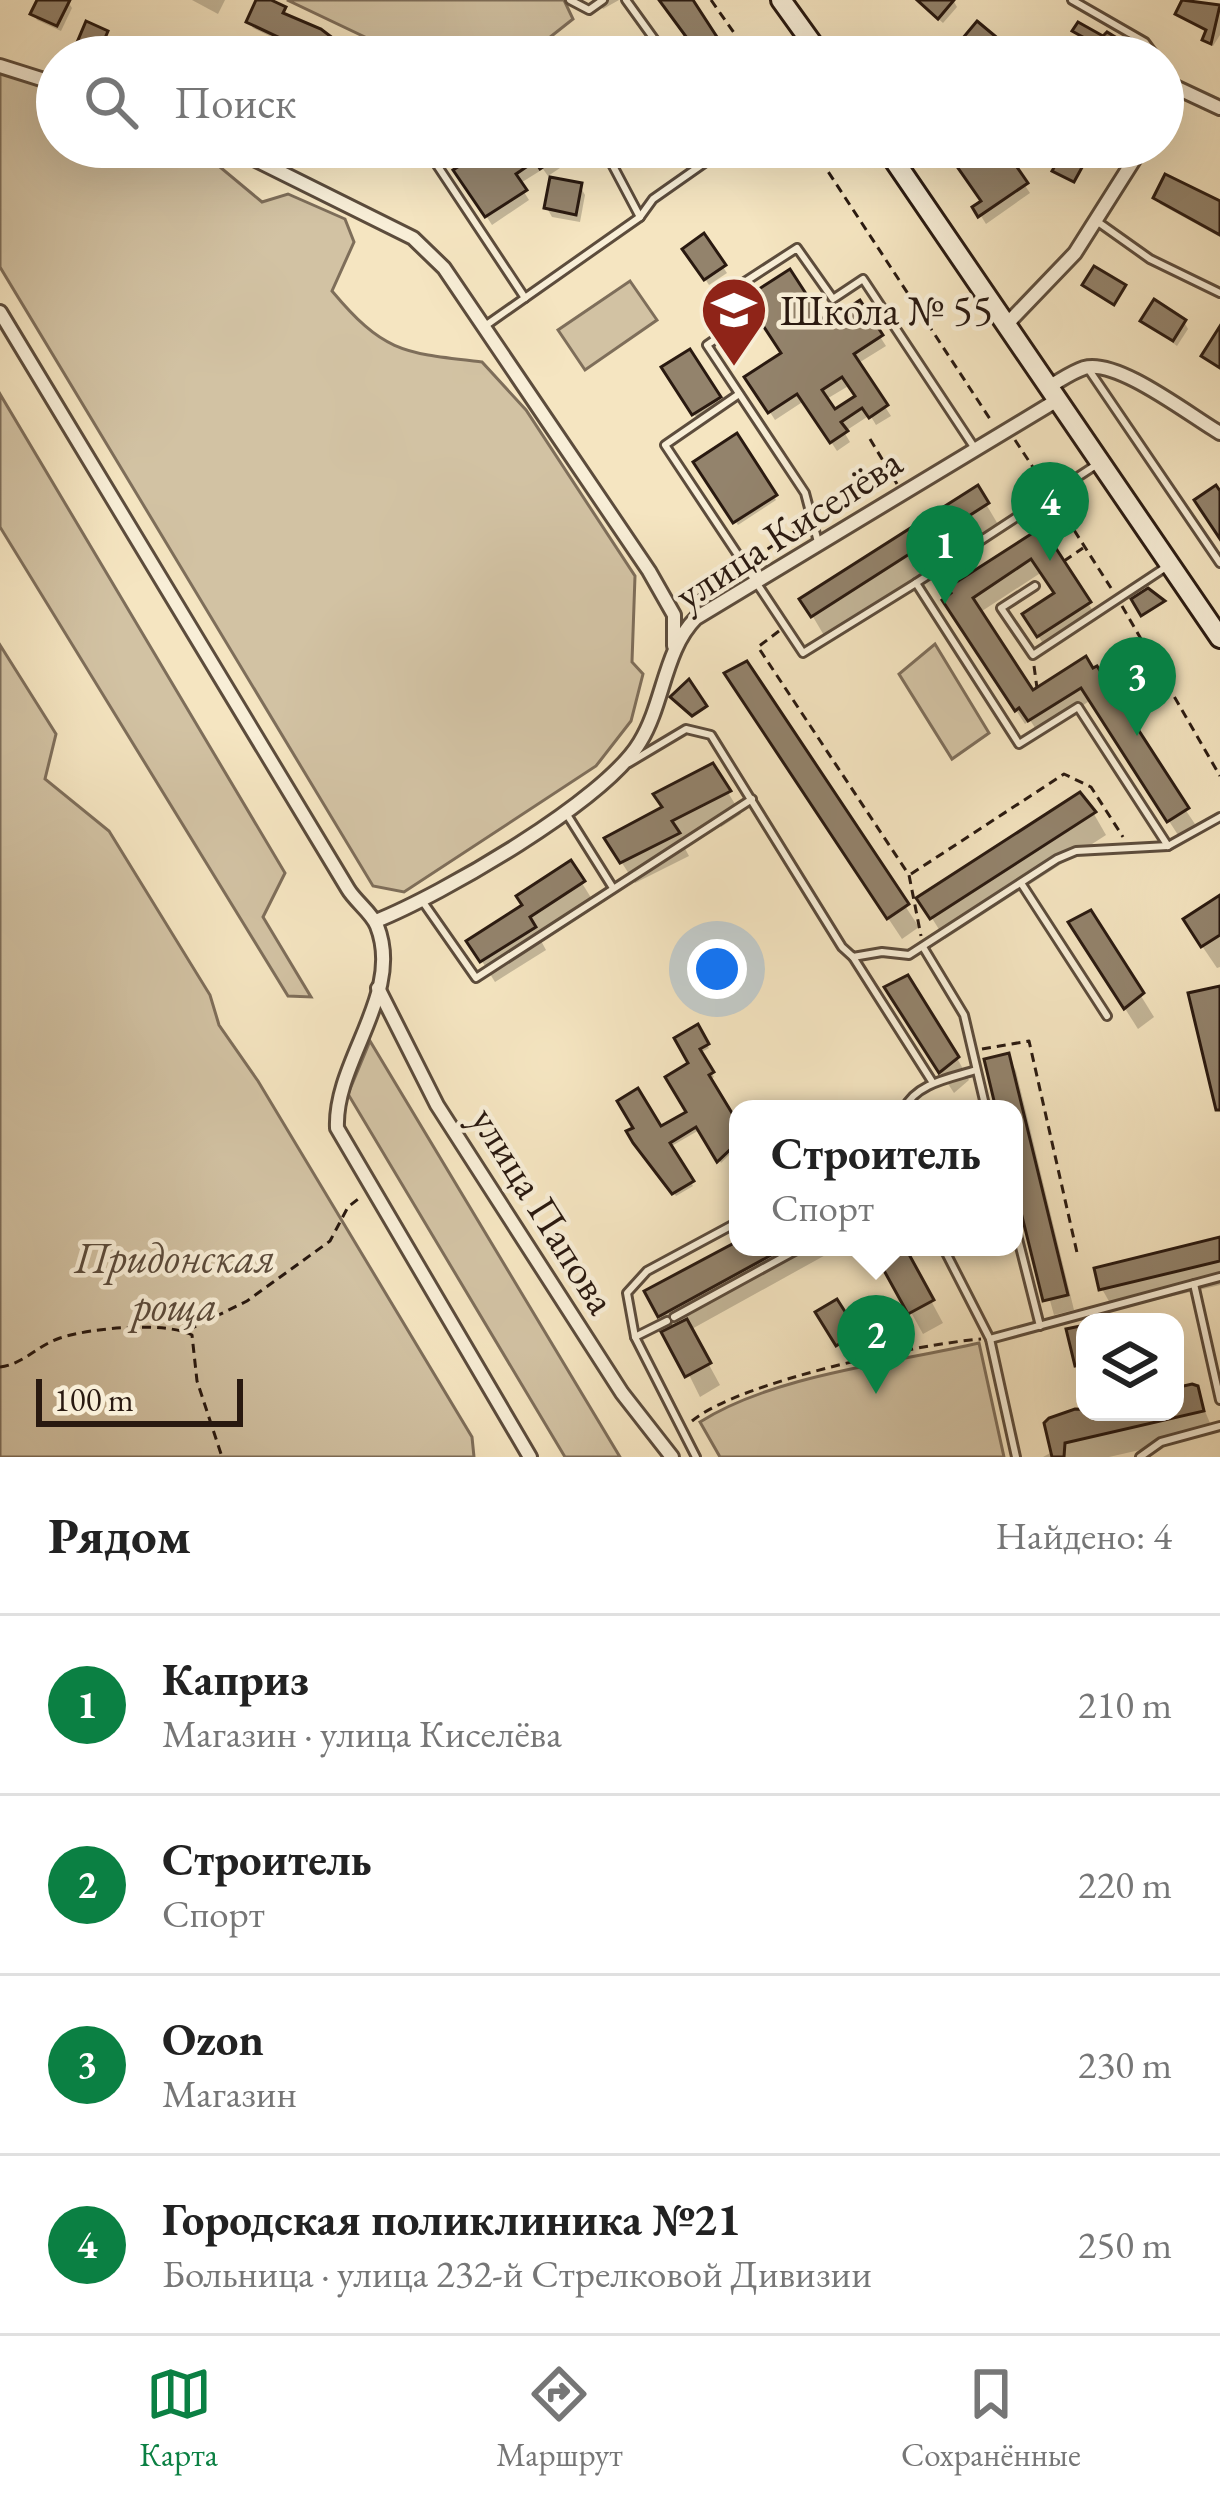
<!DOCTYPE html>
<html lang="ru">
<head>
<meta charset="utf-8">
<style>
  :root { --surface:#fff; --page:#f2f2f2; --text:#222; --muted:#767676; --line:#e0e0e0; --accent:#0b8043 }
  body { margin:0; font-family:"EB Garamond",serif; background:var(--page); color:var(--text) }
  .controls { position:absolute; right:36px; bottom:36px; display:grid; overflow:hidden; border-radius:24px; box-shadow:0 12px 48px #0002 }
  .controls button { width:108px; height:108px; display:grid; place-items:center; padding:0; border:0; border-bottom:3px solid var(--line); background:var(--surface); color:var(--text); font:60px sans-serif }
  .scale { position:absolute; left:36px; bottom:30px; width:207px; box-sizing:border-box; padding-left:12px; border:6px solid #291910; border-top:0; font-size:33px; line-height:42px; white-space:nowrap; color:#291910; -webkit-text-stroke:9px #f8eed7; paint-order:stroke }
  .you { position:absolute; left:717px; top:969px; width:42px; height:42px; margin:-30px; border:9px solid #fff; border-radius:50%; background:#1a73e8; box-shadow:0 0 0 18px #1a73e833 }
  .badge { display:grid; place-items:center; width:78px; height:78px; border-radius:50%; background:var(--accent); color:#fff; font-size:39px; font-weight:700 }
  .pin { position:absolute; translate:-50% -99px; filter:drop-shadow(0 3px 6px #0008) }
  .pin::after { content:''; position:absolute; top:63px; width:42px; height:36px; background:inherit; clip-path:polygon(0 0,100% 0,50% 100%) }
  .popup { position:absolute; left:729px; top:1100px; width:294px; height:156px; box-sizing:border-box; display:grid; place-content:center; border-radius:24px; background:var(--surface); filter:drop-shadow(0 3px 9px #0005); font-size:39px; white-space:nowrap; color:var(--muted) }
  .popup b { font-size:45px; color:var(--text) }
  .popup::after { content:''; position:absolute; left:50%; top:100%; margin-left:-24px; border:24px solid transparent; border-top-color:var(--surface) }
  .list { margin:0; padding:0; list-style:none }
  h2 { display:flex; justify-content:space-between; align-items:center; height:156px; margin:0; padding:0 48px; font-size:51px }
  h2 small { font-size:39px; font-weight:400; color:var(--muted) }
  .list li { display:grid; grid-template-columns:78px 1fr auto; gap:36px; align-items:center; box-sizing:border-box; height:180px; padding:0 48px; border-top:3px solid var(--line) }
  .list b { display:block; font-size:45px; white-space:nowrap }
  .list p { margin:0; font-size:39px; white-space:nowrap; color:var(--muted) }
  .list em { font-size:39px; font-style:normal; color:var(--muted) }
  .icon { flex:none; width:66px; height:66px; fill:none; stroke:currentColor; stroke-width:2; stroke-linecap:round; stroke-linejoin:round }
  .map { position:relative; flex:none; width:1220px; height:1457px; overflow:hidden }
  .search { position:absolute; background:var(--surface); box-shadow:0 12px 48px #0002; left:36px; right:36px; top:36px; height:132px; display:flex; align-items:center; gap:30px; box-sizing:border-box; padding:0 42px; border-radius:66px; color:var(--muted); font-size:45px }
  .sheet { height:876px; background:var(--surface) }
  nav { display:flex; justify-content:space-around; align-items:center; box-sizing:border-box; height:168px; border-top:3px solid var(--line); background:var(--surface); font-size:33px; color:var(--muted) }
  nav a { display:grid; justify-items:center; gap:6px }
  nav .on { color:var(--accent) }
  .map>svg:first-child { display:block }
</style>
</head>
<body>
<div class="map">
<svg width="1220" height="1457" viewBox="0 0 1220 1457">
  <rect width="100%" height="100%" fill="#f5e5c1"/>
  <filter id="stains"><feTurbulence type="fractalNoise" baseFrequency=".00167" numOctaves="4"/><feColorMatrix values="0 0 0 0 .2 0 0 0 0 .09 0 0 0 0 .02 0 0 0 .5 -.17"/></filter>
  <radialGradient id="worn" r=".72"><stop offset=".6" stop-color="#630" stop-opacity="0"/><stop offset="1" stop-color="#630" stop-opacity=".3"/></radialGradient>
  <!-- green -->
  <g fill="#d2c2a3" stroke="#7e6e5a" stroke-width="3">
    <polygon points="287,0 564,0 573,19 525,57 407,57"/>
    <path d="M0,72L57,91V147H196L262,202L288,194L345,219L354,242L332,291C384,353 403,353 482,362L526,410L635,576L632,662L643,674L631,721L596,766L404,892L373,886L0,267Z"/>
    <polygon points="630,281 657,320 585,370 558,330"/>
    <polygon points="0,394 285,873 263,917 311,997 288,996 0,527"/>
    <polygon points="935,644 989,733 952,759 899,674"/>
    <polygon points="0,645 56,734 45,779 109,831 210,995 219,1025 258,1081 472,1437 474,1457 0,1457"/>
    <polygon points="370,1041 620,1457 565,1457 348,1094"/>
    <path d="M979,1343L1004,1457H720L700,1422C774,1375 893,1363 979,1343Z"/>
  </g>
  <!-- shadow -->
  <g fill="#0003" fill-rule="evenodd">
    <polygon points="40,0 68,2 72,8 61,31 37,20 34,14"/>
    <polygon points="192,0 225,0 218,14"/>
    <polygon points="259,0 331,42 332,57 313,57 253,28 249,21"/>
    <polygon points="596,0 619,0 603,9"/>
    <polygon points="660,0 693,0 731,57 698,57"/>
    <polygon points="917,0 953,0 957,7 943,23"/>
    <polygon points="1186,0 1220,8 1220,35 1213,46 1205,40 1209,32 1181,18"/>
    <polygon points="106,33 99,57 78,55 76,52"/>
    <polygon points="509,147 587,150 548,176 543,169 519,184 529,200 492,225 457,171 479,167"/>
    <polygon points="986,147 999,147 1030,193 986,224 976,208 984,202"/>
    <polygon points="580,186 585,195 580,222 552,217 547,208"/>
    <polygon points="1156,198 1220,204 1220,237 1160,204"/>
    <polygon points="703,237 727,273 709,285 686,249"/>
    <path d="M859,304L886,346L857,364L891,416L876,425L870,415L844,432L850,442L837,451L804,401L775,420L748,378ZM850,385L858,398L834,413L825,400Z"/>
    <polygon points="1144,321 1184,322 1188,329 1177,346"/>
    <polygon points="689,353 721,405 698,420 665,368"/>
    <polygon points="736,438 776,500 738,525 697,463"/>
    <polygon points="977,489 999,526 825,637 803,600"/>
    <polygon points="1041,531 1097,617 1047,650 1034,629 1057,594 1042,572 979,613 1032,694 1085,661 1195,824 1178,835 1091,700 1039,734 1030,720 1025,724 954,615"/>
    <polygon points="746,665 919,927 902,939 740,696"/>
    <polygon points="712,766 741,814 721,827 718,820 682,843 689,856 635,883 620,860"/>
    <polygon points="1087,802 1106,835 945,939 920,899"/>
    <polygon points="570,864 595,904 540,939 546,950 495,982 470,942 526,906"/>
    <polygon points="1220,898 1220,967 1217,968 1200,943"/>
    <polygon points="1090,914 1154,1017 1138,1029 1084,944"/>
    <polygon points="900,1010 957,1058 969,1080 954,1093"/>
    <polygon points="697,1028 709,1048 700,1053 714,1077 709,1080 738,1126 738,1146 721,1163 701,1129 670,1147 693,1186 676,1196 639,1147 690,1113"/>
    <polygon points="1008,1057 1016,1071 1074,1310 1054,1315 1014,1171 1014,1109 999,1109"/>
    <polygon points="1220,1240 1220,1285 1114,1310 1102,1289"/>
    <polygon points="738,1244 840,1247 690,1330 720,1385 700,1397 648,1292"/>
    <polygon points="875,1247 902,1247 943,1323 923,1334"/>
    <polygon points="836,1303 859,1340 842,1350 819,1313"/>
    <polygon points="1175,1387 1196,1389 1214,1433 1109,1457 1043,1457 1054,1451 1063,1415 1085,1409 1175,1412"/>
  </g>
  <!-- building -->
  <g fill="#93836c" stroke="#291910" stroke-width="3" fill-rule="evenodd">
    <polygon points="37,0 70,0 57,26 30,14"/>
    <polygon points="256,0 271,0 286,7 283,13 321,29 334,39 327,55 312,48 310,52 246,22"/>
    <polygon points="659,0 693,0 730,57 701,57"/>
    <polygon points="917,0 954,0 938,19"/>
    <polygon points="1182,0 1220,5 1211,44 1202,40 1206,30 1175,14"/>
    <polygon points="86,21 108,31 97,57 73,52"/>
    <polygon points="977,21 1007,46 998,57 983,57 962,39"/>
    <polygon points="1078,22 1103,36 1107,32 1125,43 1117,56 1072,31"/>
    <polygon points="130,41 167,57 123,57"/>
    <polygon points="504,147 573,147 540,169 535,161 516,174 527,190 485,217 453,170 475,156 480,163"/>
    <polygon points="981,147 1003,147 1028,183 978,217 972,207 981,201 956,165"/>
    <polygon points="1065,148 1086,160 1074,182 1052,171"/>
    <polygon points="1165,174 1220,201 1220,235 1153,198"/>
    <polygon points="550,177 582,183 576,215 544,208"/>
    <polygon points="704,233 726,265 704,280 682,249"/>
    <polygon points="1094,266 1126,285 1114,305 1082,285"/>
    <path d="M790,269L825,323L860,300L883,335L854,354L888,405L869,418L862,408L841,422L848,431L830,443L797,394L768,413L744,377L781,353L745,298ZM842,377L855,396L835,409L822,390Z"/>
    <polygon points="1154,299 1186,320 1173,341 1140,321"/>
    <polygon points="1220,326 1220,368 1201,356"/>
    <polygon points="690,349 721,397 692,415 661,367"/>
    <polygon points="737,433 777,495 733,523 693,462"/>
    <polygon points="978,485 989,503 811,617 799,599"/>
    <polygon points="1216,485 1220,491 1220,539 1194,500"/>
    <polygon points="1042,527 1091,602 1037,637 1022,614 1054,593 1031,559 973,598 1033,690 1086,656 1093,668 1097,666 1189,808 1167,822 1081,688 1028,721 1019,708 1015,711 942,600 951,593 947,588"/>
    <polygon points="1148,588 1165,601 1141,616 1131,599"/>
    <polygon points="747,661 909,904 887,919 724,673"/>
    <polygon points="689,679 707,706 692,716 670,697"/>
    <polygon points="713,763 731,791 672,821 680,833 620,863 604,838 662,807 653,794"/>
    <polygon points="1080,792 1096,812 930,919 916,898"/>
    <polygon points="571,860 585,881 530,917 536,927 480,962 466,941 522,905 516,896"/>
    <polygon points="1220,895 1220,935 1201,947 1183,919"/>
    <polygon points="1091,910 1144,993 1124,1009 1068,922"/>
    <polygon points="908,975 959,1057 939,1073 884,987"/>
    <polygon points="1220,986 1220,1110 1216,1110 1188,993"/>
    <polygon points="698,1024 709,1044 700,1049 714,1072 709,1075 738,1123 738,1142 717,1162 696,1127 670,1143 694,1181 672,1194 633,1143 626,1131 633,1128 617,1101 638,1088 661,1126 686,1112 665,1077 688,1063 674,1038"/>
    <polygon points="1009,1053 1068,1295 1043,1301 1014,1184 1014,1109 996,1109 984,1059"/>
    <polygon points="1220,1237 1220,1261 1099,1290 1094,1268"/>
    <polygon points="738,1241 738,1247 786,1247 658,1317 644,1291"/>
    <polygon points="871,1247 905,1247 934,1300 908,1314"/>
    <polygon points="837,1299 858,1332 836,1346 815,1312"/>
    <polygon points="687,1319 711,1363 685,1377 661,1332"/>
    <polygon points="1085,1325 1085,1364 1075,1366 1066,1329"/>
    <polygon points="1192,1384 1198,1386 1204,1411 1065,1443 1064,1457 1052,1457 1044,1423 1049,1418 1075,1409 1175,1412 1175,1388"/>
  </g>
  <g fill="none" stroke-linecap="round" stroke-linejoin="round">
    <!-- lane casing -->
    <g stroke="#5c4c3c" stroke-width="12">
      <g id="lane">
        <polyline points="570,0 589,10 603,0"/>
        <polyline points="626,0 667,57"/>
        <polyline points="1072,0 1145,42 1156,57"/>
        <polyline points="1163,72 1175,87"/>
        <polyline points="461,147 437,165 525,298"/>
        <polyline points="603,147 640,217"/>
        <polyline points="1098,222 1150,259 1220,293"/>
        <polyline points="485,326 640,217 653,199 727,147"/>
        <polyline points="1089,370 1220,563"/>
        <polyline points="739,394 665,445 803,653 916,583 1019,744 1078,707 1168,846"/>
        <polyline points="818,542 805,493 707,345 739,323 723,296 797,248 833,299 863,279 974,447"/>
        <polyline points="916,583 1099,463"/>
        <polyline points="1035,586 1001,608 1033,655 1166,567"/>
        <polyline points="629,763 686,729 711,735 842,947 853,957 882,952 909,955 1057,859 1076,851 1168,846 1220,817"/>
        <polyline points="566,813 613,888"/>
        <polyline points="1021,883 1107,1016"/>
        <polyline points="423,902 476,978 752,799"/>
        <polyline points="923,947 964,1015 986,1109"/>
        <polyline points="853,957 933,1083"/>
        <path d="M904,1109C916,1083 951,1078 976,1070"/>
        <polyline points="1014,1223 1040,1326"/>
        <polyline points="943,1247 990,1339 1220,1277"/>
        <polyline points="1194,1284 1220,1400"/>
        <polyline points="674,1317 802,1247"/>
        <polyline points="635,1337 667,1321"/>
        <polyline points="990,1339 1016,1457"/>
        <polyline points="696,1457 635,1337 627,1293 647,1271 738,1222"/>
        <polyline points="1140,1457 1161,1442 1220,1426"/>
      </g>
    </g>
    <!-- street casing -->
    <g stroke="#5c4c3c" stroke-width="18">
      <g id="street">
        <polyline points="0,66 57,84"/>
        <polyline points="1163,109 1175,87 1220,108"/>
        <polyline points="230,147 413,238 444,268 649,571 674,615 674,646"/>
        <path d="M0,312L348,889C355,901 372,913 377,926C404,994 334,1061 337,1128L530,1457"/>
        <polyline points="1007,324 1075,253 1142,147"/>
        <path d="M1050,386C1061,380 1072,372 1084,368C1117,358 1189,415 1220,433"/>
        <path d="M376,921C441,895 605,801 640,742C664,703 664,650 696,618L1059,399"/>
        <polyline points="378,988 437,1105 622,1393 672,1457"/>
      </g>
    </g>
    <!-- secondary casing -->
    <g stroke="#291910" stroke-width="24">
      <g id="secondary">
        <polyline points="781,0 822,57"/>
        <polyline points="885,147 1220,638"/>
      </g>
    </g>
    <!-- path -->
    <g stroke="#291910" stroke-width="3" stroke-dasharray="9 6" stroke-linecap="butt">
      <polyline points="711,0 751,57"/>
      <polyline points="812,147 992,422"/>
      <polyline points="870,439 897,484"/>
      <polyline points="1015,440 1046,487"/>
      <polyline points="1058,505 1111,588"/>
      <polyline points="755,557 802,527"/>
      <polyline points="1064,561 1083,548"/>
      <polyline points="685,604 737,569"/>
      <polyline points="1122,606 1220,776"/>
      <polyline points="779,631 758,647 909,875 921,936"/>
      <polyline points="1034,666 1037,688"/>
      <polyline points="911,874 1064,774 1091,787 1123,837"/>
      <polyline points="982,1049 1029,1041 1078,1257"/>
      <polyline points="1014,1190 1015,1189"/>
      <polyline points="188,1330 247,1301 330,1241 348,1207 362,1196"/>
      <path d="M0,1367C24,1364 38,1345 60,1338C90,1328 165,1321 192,1335L197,1381L222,1457"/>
      <path d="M692,1421C738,1382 918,1344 981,1339"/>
    </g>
    <!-- lane -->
    <use href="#lane" stroke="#f8eed7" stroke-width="6"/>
    <!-- street -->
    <use href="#street" stroke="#f8eed7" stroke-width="12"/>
    <!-- secondary -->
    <use href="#secondary" stroke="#f8eed7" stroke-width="18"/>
  </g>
  <!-- icons -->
  <defs>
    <g id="school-pin" transform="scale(3.45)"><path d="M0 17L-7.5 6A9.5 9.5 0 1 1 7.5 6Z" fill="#8f2418" stroke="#f8eed7"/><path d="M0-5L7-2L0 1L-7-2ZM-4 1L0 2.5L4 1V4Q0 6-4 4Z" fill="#fff"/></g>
  </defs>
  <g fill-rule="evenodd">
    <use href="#school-pin" x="734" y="310"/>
  </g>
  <g text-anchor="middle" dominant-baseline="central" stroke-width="9" stroke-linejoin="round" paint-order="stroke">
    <!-- poi labels -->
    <g font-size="42" fill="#291910" stroke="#f8eed7" text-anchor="start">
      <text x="780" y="310">Школа № 55</text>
    </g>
    <!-- street labels -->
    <g font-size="42" fill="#291910" stroke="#f8eed7">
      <text transform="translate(788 528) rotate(-33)">улица Киселёва</text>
      <text transform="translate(544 1210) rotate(58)">улица Папова</text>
    </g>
    <!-- park labels -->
    <g font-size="42" font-style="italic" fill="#5c4c3c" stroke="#f8eed7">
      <text x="175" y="1257">Придонская<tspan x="175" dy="48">роща</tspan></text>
    </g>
  </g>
  <rect width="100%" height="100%" filter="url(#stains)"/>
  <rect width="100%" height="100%" fill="url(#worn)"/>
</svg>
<div class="controls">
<button><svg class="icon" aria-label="layers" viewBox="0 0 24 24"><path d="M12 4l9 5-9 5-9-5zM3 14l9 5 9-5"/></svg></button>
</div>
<div class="scale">100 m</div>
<div class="you"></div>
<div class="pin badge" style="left:945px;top:604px">1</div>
<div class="pin badge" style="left:876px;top:1394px">2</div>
<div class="popup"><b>Строитель</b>Спорт</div>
<div class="pin badge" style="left:1137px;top:736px">3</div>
<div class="pin badge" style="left:1050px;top:561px">4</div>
<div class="search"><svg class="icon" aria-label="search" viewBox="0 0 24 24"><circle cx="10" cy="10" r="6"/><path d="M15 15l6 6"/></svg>Поиск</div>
</div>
<section class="sheet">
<h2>Рядом<small>Найдено: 4</small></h2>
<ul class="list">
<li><span class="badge">1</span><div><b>Каприз</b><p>Магазин · улица Киселёва</p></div><em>210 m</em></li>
<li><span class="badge">2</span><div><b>Строитель</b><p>Спорт</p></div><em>220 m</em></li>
<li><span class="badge">3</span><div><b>Ozon</b><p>Магазин</p></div><em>230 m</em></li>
<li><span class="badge">4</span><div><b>Городская поликлиника №21</b><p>Больница · улица 232-й Стрелковой Дивизии</p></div><em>250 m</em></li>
</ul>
</section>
<nav>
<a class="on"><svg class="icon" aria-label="map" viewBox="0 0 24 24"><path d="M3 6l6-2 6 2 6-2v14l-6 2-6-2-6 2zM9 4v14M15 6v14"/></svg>Карта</a>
<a><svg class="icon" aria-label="directions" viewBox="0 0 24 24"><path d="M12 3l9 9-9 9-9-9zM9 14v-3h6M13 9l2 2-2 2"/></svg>Маршрут</a>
<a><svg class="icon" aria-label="saved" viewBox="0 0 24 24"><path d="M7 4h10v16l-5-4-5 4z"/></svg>Сохранённые</a>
</nav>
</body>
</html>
